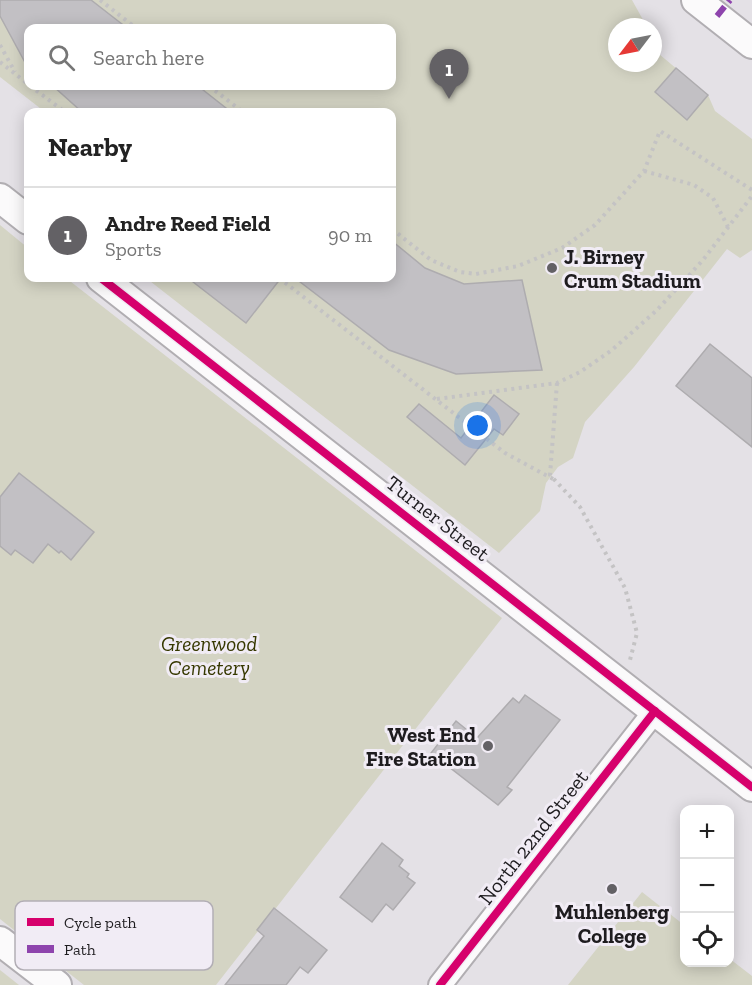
<!DOCTYPE html>
<html lang="en">
<head>
<meta charset="utf-8">
<style>
  :root { --surface:#fff; --page:#f6f6f6; --text:#222; --muted:#767676; --line:#e0e0e0; --accent:#636165 }
  body { margin:0; font-family:"Zilla Slab",serif; background:var(--page); color:var(--text) }
  .controls { position:absolute; right:18px; bottom:18px; display:grid; overflow:hidden; border-radius:12px; box-shadow:0 3px 15px #0003 }
  .controls button { width:54px; height:54px; display:grid; place-items:center; padding:0; border:0; border-bottom:2px solid var(--line); background:var(--surface); color:var(--text); font:30px sans-serif }
  .compass { position:absolute; left:608px; top:18px; width:54px; height:54px; border-radius:50%; background:var(--surface); box-shadow:0 3px 15px #0003; rotate:238deg }
  .you { position:absolute; left:478px; top:426px; width:21px; height:21px; margin:-15px; border:4px solid #fff; border-radius:50%; background:#1a73e8; box-shadow:0 0 0 9px #1a73e833 }
  .badge { display:grid; place-items:center; width:39px; height:39px; border-radius:50%; background:var(--accent); color:#fff; font-size:20px; font-weight:700 }
  .pin { position:absolute; translate:-50% -50px; filter:drop-shadow(0 2px 3px #0008) }
  .pin::after { content:''; position:absolute; top:32px; width:21px; height:18px; background:inherit; clip-path:polygon(0 0,100% 0,50% 100%) }
  .list { margin:0; padding:0; list-style:none }
  h2 { display:flex; justify-content:space-between; align-items:center; height:78px; margin:0; padding:0 24px; font-size:26px }
  h2 small { font-size:20px; font-weight:400; color:var(--muted) }
  .list li { display:grid; grid-template-columns:39px 1fr auto; gap:18px; align-items:center; box-sizing:border-box; height:96px; padding:0 24px; border-top:2px solid var(--line) }
  .list b { display:block; font-size:22px; white-space:nowrap }
  .list p { margin:0; font-size:20px; white-space:nowrap; color:var(--muted) }
  .list em { font-size:20px; font-style:normal; color:var(--muted) }
  .icon { flex:none; width:33px; height:33px; fill:none; stroke:currentColor; stroke-width:2; stroke-linecap:round; stroke-linejoin:round }
  .map { position:relative; flex:none; width:752px; height:985px; overflow:hidden }
  .search { position:absolute; background:var(--surface); box-shadow:0 3px 15px #0003; left:24px; top:24px; width:372px; height:66px; display:flex; align-items:center; gap:15px; box-sizing:border-box; padding:0 21px; border-radius:12px; color:var(--muted); font-size:22px }
  .panel { position:absolute; background:var(--surface); box-shadow:0 3px 15px #0003; left:24px; top:108px; width:372px; height:174px; border-radius:12px }
  .map>svg:first-child { display:block }
</style>
</head>
<body>
<div class="map">
<svg width="752" height="985" viewBox="0 0 752 985">
  <rect width="100%" height="100%" fill="#e4e1e6"/>
  <!-- green -->
  <g fill="#d4d4c4" fill-rule="evenodd">
    <path d="M0,0H632L647,27H617V63H653V39L659,54L708,95L715,111L752,139V250L740,258L727,249L634,367L585,422L573,458L558,467L546,483L540,511L499,553L146,278H392V112H45L0,77ZM28,28H392V86H28Z"/>
    <polygon points="0,225 28,248 28,278 66,278 502,618 216,985 84,985 0,919"/>
    <polygon points="642,892 684,925 684,962 730,962 730,959 752,976 752,985 568,985"/>
    <polygon points="0,970 19,985 0,985"/>
  </g>
  <!-- building -->
  <g fill="#c2c0c4" stroke="#aeacaf" stroke-width="1.5">
    <polygon points="0,0 91,0 127,28 28,28 28,68 0,16"/>
    <polygon points="676,68 708,95 687,120 655,92"/>
    <polygon points="53,86 198,86 231,112 82,112"/>
    <polygon points="392,241 425,268 464,284 522,280 542,370 456,374 389,350 295,278 392,278"/>
    <polygon points="188,278 281,278 246,323"/>
    <polygon points="710,344 752,378 752,447 676,386"/>
    <polygon points="494,395 519,414 503,435 494,429 465,465 407,417 419,404 461,438"/>
    <polygon points="19,473 94,532 71,560 61,551 59,553 48,544 33,563 15,550 11,555 0,546 0,497"/>
    <polygon points="525,695 560,720 507,787 512,790 498,805 431,753 456,721 477,738 513,698 519,703"/>
    <polygon points="382,843 403,860 399,866 409,874 407,877 415,883 393,910 386,904 372,922 340,897"/>
    <polygon points="274,908 327,950 308,973 300,967 286,985 225,985 264,936 257,930"/>
  </g>
  <g fill="none" stroke-linecap="round" stroke-linejoin="round">
    <!-- minor casing -->
    <g stroke="#b1aeb2" stroke-width="26">
      <polyline id="minor" points="440,985 655,711"/>
    </g>
    <!-- tertiary casing -->
    <g stroke="#b1aeb2" stroke-width="32">
      <g id="tertiary">
        <polyline points="696,0 752,44"/>
        <polyline points="0,198 28,220"/>
        <polyline points="101,278 752,787"/>
        <polyline points="0,941 57,985"/>
      </g>
    </g>
    <!-- path -->
    <g stroke="#c4c3c4" stroke-width="4" stroke-dasharray="3 4.5" stroke-linecap="butt">
      <polyline points="100,0 136,28"/>
      <polyline points="0,45 15,72"/>
      <polyline points="0,62 28,84"/>
      <polyline points="30,86 65,112"/>
      <polyline points="209,86 243,112"/>
      <polyline points="644,171 694,185 713,198 728,227"/>
      <polyline points="392,229 431,260 460,272 476,274 518,266 562,248 595,225 644,171 660,131 752,190"/>
      <polyline points="279,278 505,453 553,479"/>
      <polyline points="557,383 550,475 580,507 625,588 637,633 630,660"/>
      <polyline points="437,399 557,383 580,372 612,350 657,310 703,260 752,196"/>
    </g>
    <!-- minor -->
    <use href="#minor" stroke="#fbfafb" stroke-width="22"/>
    <!-- tertiary -->
    <use href="#tertiary" stroke="#fbfafb" stroke-width="28"/>
    <!-- quiet -->
    <polyline stroke="#8e44ad" stroke-width="6" stroke-dasharray="12 6" stroke-linecap="butt" points="717,16 730,0"/>
    <!-- cycleway casing -->
    <g stroke="#f1ecf5" stroke-width="11">
      <g id="cycleway">
        <polyline points="101,278 752,787"/>
        <polyline points="440,985 655,711"/>
      </g>
    </g>
    <!-- cycleway -->
    <use href="#cycleway" stroke="#d6006c" stroke-width="8"/>
  </g>
  <!-- markers -->
  <g fill="#636165" stroke="#f1ecf5" stroke-width="2">
    <circle cx="552" cy="268" r="6"/>
    <circle cx="488" cy="746" r="6"/>
    <circle cx="612" cy="889" r="6"/>
  </g>
  <g text-anchor="middle" dominant-baseline="central" stroke-width="6" stroke-linejoin="round" paint-order="stroke">
    <!-- poi labels -->
    <g font-size="21" font-weight="bold" fill="#1e1c1f" stroke="#f1ecf5" text-anchor="start">
      <text x="564" y="256">J. Birney<tspan x="564" dy="24">Crum Stadium</tspan></text>
      <text x="476" y="734" text-anchor="end">West End<tspan x="476" dy="24">Fire Station</tspan></text>
      <text x="612" y="911" text-anchor="middle">Muhlenberg<tspan x="612" dy="24">College</tspan></text>
    </g>
    <!-- street labels -->
    <g font-size="21" fill="#1e1c1f" stroke="#f1ecf5">
      <text transform="translate(438 518) rotate(38)">Turner Street</text>
      <text transform="translate(533 837) rotate(-52)">North 22nd Street</text>
    </g>
    <!-- park labels -->
    <g font-size="21" font-style="italic" fill="#363800" stroke="#f1ecf5">
      <text x="209" y="643">Greenwood<tspan x="209" dy="24">Cemetery</tspan></text>
    </g>
  </g>
  <!-- legend -->
  <rect x="15" y="901" width="198" height="69" rx="9" fill="#f1ecf5" stroke="#b2aeb5" stroke-width="1.5"/>
  <rect x="27" y="918" width="27" height="8" fill="#d6006c"/>
  <rect x="27" y="945" width="27" height="8" fill="#8e44ad"/>
  <g font-size="16" fill="#1e1c1f">
    <text x="64" y="928">Cycle path</text>
    <text x="64" y="955">Path</text>
  </g>
</svg>
<div class="controls">
<button>+</button>
<button>−</button>
<button><svg class="icon" aria-label="locate" viewBox="0 0 24 24"><circle cx="12" cy="12" r="6"/><path d="M12 2v4M12 18v4M2 12h4M18 12h4"/></svg></button>
</div>
<svg class="compass" viewBox="-18 -18 36 36"><path d="M0-13l5 13h-10z" fill="#e53935"/><path d="M0 13l5-13h-10z" fill="#767676"/></svg>
<div class="you"></div>
<div class="pin badge" style="left:449px;top:99px">1</div>
<div class="search"><svg class="icon" aria-label="search" viewBox="0 0 24 24"><circle cx="10" cy="10" r="6"/><path d="M15 15l6 6"/></svg>Search here</div>
<section class="panel">
<h2>Nearby<small></small></h2>
<ul class="list">
<li><span class="badge">1</span><div><b>Andre Reed Field</b><p>Sports</p></div><em>90 m</em></li>
</ul>
</section>
</div>
</body>
</html>
